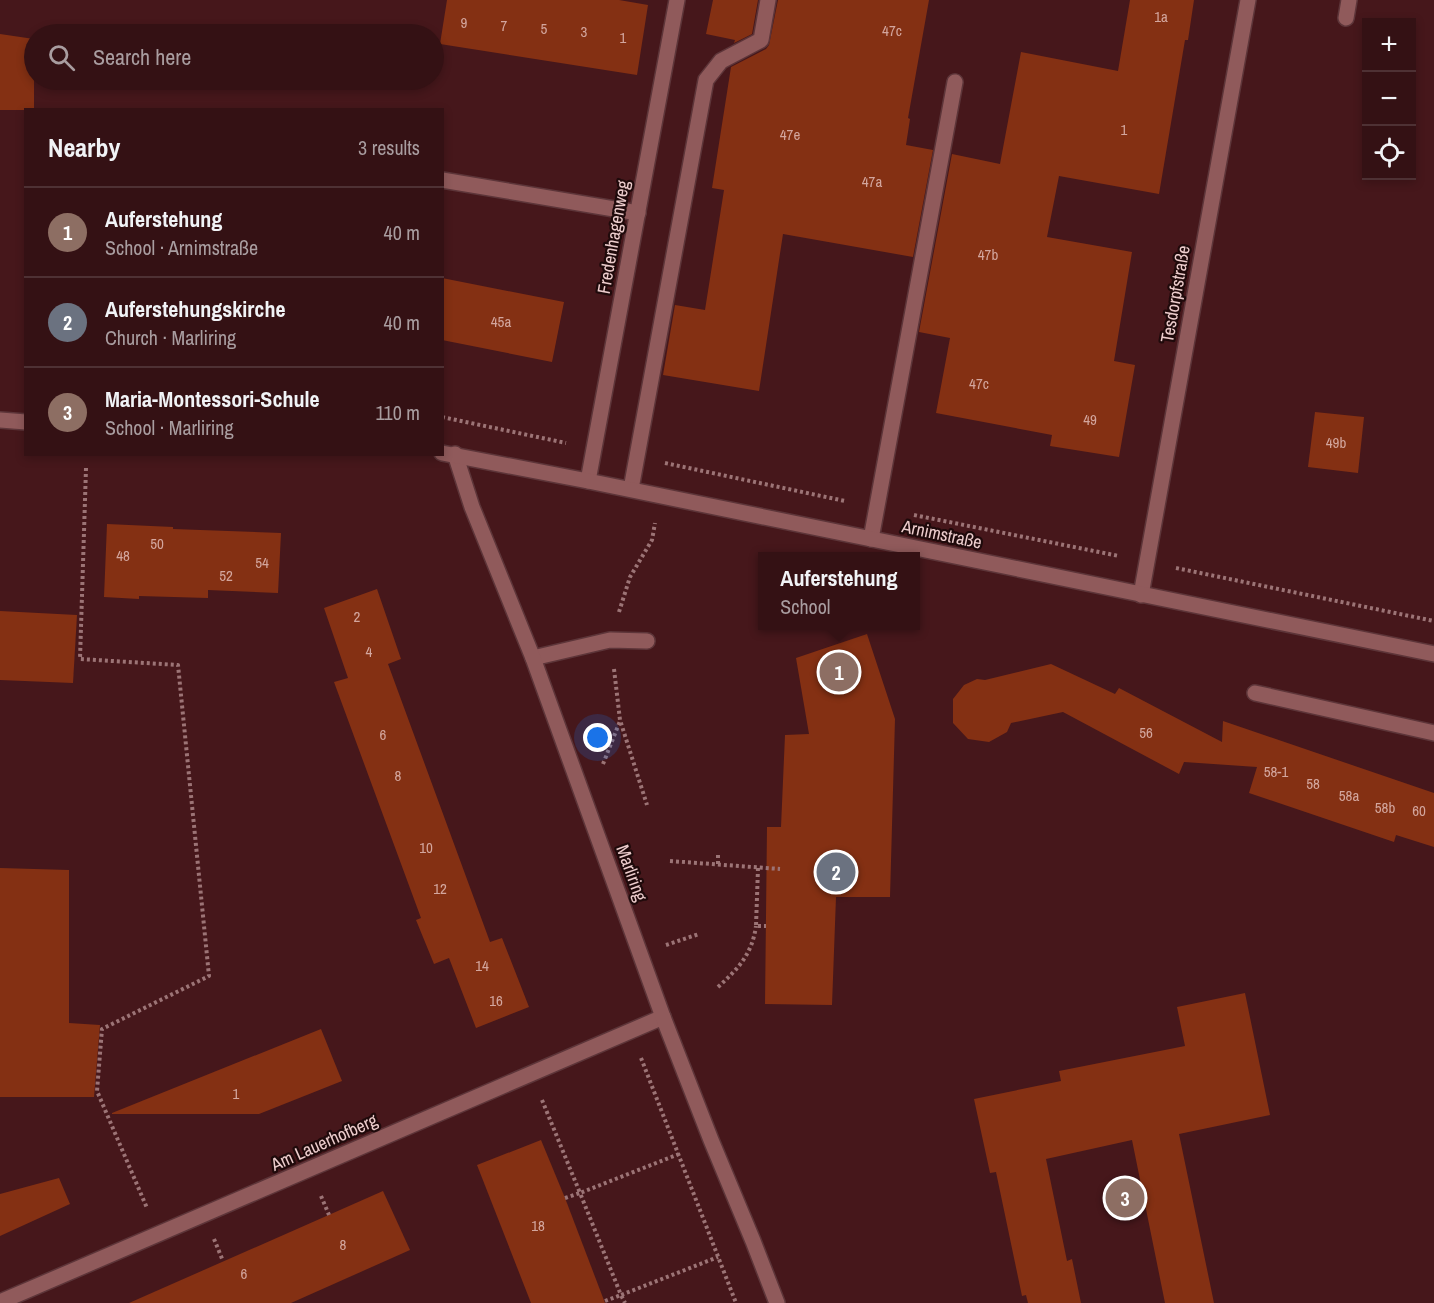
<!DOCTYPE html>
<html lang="en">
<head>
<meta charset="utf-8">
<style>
  :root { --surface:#341114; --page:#3f1f22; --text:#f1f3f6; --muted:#a99da0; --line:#4e3134; --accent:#d93025 }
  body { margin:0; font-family:"Archivo Narrow",sans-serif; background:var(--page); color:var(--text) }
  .controls { position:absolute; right:18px; top:18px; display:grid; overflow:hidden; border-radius:0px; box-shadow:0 3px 9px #0003 }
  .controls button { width:54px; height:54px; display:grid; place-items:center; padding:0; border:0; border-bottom:2px solid var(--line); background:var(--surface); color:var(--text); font:30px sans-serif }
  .you { position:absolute; left:598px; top:738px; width:21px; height:21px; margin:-15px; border:4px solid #fff; border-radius:50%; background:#1a73e8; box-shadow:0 0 0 9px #1a73e833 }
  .badge { display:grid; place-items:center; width:39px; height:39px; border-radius:50%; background:var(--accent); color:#fff; font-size:20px; font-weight:700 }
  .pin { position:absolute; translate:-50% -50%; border:3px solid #fff; box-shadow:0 2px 6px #0006 }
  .popup { position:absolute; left:758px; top:552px; width:162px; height:78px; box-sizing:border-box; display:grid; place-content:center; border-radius:0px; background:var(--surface); filter:drop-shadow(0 2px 4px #0005); font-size:20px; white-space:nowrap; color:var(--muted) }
  .popup b { font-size:22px; color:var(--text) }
  .popup::after { content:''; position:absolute; left:50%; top:100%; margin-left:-12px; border:12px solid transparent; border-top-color:var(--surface) }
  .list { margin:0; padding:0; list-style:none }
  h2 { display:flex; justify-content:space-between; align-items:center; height:78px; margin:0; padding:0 24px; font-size:26px }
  h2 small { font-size:20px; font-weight:400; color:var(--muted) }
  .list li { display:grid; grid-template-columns:39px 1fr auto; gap:18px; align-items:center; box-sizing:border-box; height:90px; padding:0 24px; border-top:2px solid var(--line) }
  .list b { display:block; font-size:22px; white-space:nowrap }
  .list p { margin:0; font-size:20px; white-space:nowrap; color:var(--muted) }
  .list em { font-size:20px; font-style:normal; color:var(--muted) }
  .icon { flex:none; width:33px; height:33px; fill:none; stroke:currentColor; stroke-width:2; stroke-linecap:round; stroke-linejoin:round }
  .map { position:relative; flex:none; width:1434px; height:1303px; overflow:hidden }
  .search { position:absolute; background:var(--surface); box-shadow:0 3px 9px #0003; left:24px; top:24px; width:420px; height:66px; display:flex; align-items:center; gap:15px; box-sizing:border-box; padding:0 21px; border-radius:33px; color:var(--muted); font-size:22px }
  .panel { position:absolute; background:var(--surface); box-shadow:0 3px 9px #0003; left:24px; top:108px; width:420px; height:348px; border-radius:0px }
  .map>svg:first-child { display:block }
</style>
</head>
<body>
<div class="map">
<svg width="1434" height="1303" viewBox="0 0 1434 1303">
  <rect width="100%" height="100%" fill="#46171b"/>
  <!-- building -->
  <g fill="#843013">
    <polygon points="447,0 619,0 648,5 637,75 440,44"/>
    <polygon points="713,0 758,0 752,34 734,43 735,40 706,34"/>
    <polygon points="778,0 929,0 908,118 910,119 906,145 933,150 913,257 783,234 759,391 663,375 675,305 705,310 724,190 712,188 731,67 766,49 769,45"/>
    <polygon points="1130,0 1194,0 1188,40 1185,40 1159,194 1059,176 1047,237 1132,252 1114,361 1135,365 1119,457 1050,446 1052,435 936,413 950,338 919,332 952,154 1000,164 1021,52 1118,71"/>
    <polygon points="0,34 34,39 34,110 0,110"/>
    <polygon points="442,278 564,302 552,362 442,340"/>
    <polygon points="1315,412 1364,417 1358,473 1308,467"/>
    <polygon points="107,524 173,527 173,529 281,533 278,593 208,590 208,598 139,596 139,599 104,597"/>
    <polygon points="377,589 401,659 388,664 490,942 502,938 529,1007 476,1028 449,958 434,964 416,920 421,918 334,682 348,678 324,608"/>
    <polygon points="0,611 77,615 73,683 0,680"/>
    <polygon points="867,634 895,719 890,897 836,897 832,1005 765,1004 767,827 781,827 785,735 809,734 796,658"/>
    <polygon points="1051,664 1115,694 1119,688 1222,742 1223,721 1434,793 1434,847 1396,835 1394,842 1249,793 1257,767 1184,762 1179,774 1063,712 1011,723 1007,732 989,742 968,739 953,723 953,699 964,685 977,679 985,680"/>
    <polygon points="0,868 69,870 69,1023 100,1025 94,1097 0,1097"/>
    <polygon points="1245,993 1270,1115 1179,1134 1214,1303 1165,1303 1132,1140 1046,1159 1067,1261 1072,1259 1081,1303 1028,1303 1026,1295 1022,1296 996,1172 990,1173 974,1099 1061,1081 1059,1071 1185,1046 1177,1007"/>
    <polygon points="321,1029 342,1081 259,1114 112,1114 112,1113"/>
    <polygon points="541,1140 565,1198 605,1303 531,1303 477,1165"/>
    <polygon points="59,1178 70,1204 0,1236 0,1194"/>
    <polygon points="383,1191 410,1250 291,1303 129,1303"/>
  </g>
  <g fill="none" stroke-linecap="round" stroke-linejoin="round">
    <!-- service casing -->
    <g stroke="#5d3539" stroke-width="18">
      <g id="service">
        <polyline points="1346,18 1349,0"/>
        <polyline points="442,180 638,213"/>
        <polyline points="631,489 706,80 721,61 761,40 768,0"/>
        <polyline points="871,539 955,82"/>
        <polyline points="533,658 610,640 647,641"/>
        <polyline points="1255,693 1434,733"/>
      </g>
    </g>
    <!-- minor casing -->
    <g stroke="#5d3539" stroke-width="18">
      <g id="minor">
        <polyline points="588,481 677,0"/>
        <polyline points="1141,595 1248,0"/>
        <polyline points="0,1302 663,1017"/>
      </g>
    </g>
    <!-- tertiary casing -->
    <g stroke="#5d3539" stroke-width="18">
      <polyline id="tertiary" points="455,454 472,507 533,658 663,1017 711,1140 753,1241 777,1303"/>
    </g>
    <!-- secondary casing -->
    <g stroke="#5d3539" stroke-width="18">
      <g id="secondary">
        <polyline points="0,420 26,422"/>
        <polyline points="442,453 588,481 1434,654"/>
      </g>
    </g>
    <!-- path -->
    <g stroke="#9c7476" stroke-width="4" stroke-dasharray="3 3" stroke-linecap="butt">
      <polyline points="442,417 566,443"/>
      <polyline points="665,463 845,501"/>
      <polyline points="86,468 80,659 178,665 209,976 102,1029 97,1091 147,1208"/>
      <polyline points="914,515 1119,556"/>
      <polyline points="1176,568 1434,621"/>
      <polyline points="619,612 630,577 652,540 655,523"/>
      <polyline points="614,669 620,720 647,805"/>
      <polyline points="603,764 620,721"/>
      <polyline points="670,861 780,869"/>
      <polyline points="718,864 718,852"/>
      <polyline points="758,868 756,926 766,926"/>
      <polyline points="666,945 699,934"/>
      <path d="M718,987C739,968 752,954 756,926"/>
      <polyline points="641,1058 736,1303"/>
      <polyline points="542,1100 580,1193 679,1154"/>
      <polyline points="321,1196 329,1215"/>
      <polyline points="565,1198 580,1193 621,1295 718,1257"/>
      <polyline points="214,1239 223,1261"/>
      <polyline points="605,1301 621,1295 625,1303"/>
    </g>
    <!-- service -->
    <use href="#service" stroke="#905a5b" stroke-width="15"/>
    <!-- minor -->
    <use href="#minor" stroke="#905a5b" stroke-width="15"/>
    <!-- tertiary -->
    <use href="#tertiary" stroke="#905a5b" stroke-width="15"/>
    <!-- secondary -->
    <use href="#secondary" stroke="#905a5b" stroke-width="15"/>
  </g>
  <g text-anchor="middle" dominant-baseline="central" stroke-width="4.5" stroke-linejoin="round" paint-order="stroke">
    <!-- number labels -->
    <g font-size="15" fill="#d3a69e">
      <text x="1161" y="16">1a</text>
      <text x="464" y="22">9</text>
      <text x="504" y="25">7</text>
      <text x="544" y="28">5</text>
      <text x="892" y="30">47c</text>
      <text x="584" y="31">3</text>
      <text x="623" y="37">1</text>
      <text x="1124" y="129">1</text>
      <text x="790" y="134">47e</text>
      <text x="872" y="181">47a</text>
      <text x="988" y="254">47b</text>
      <text x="501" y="321">45a</text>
      <text x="979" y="383">47c</text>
      <text x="1090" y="419">49</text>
      <text x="1336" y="442">49b</text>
      <text x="157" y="543">50</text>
      <text x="123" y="555">48</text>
      <text x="262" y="562">54</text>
      <text x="226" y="575">52</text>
      <text x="357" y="616">2</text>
      <text x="369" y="651">4</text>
      <text x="1146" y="732">56</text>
      <text x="383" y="734">6</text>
      <text x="1276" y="771">58-1</text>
      <text x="398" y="775">8</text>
      <text x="1313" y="783">58</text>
      <text x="1349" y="795">58a</text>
      <text x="1385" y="807">58b</text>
      <text x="1419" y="810">60</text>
      <text x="426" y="847">10</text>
      <text x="440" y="888">12</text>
      <text x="482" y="965">14</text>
      <text x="496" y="1000">16</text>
      <text x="236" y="1093">1</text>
      <text x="538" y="1225">18</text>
      <text x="343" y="1244">8</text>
      <text x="244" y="1273">6</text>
    </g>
    <!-- street labels -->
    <g font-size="18" fill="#edcdcd" stroke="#1f0a0b">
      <text transform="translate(613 237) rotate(-80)">Fredenhagenweg</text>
      <text transform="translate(1175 294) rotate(-80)">Tesdorpfstraße</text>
      <text transform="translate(942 534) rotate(12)">Arnimstraße</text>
      <text transform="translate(632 873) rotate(70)">Marliring</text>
      <text transform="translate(324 1142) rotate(-24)">Am Lauerhofberg</text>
    </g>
  </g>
</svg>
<div class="controls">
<button>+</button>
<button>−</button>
<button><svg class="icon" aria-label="locate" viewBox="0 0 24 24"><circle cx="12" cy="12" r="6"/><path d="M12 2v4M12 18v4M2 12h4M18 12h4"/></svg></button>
</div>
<div class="you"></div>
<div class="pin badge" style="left:839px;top:672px;background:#8d6e63">1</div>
<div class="popup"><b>Auferstehung</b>School</div>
<div class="pin badge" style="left:836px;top:872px;background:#6b7280">2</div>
<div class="pin badge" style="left:1125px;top:1198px;background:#8d6e63">3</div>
<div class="search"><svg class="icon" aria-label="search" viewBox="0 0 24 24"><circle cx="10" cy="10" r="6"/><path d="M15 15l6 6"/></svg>Search here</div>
<section class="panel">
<h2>Nearby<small>3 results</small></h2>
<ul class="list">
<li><span class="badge" style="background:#8d6e63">1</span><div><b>Auferstehung</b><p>School · Arnimstraße</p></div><em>40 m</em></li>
<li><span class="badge" style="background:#6b7280">2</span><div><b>Auferstehungskirche</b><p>Church · Marliring</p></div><em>40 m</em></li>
<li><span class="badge" style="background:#8d6e63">3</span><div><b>Maria-Montessori-Schule</b><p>School · Marliring</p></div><em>110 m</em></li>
</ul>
</section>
</div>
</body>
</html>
